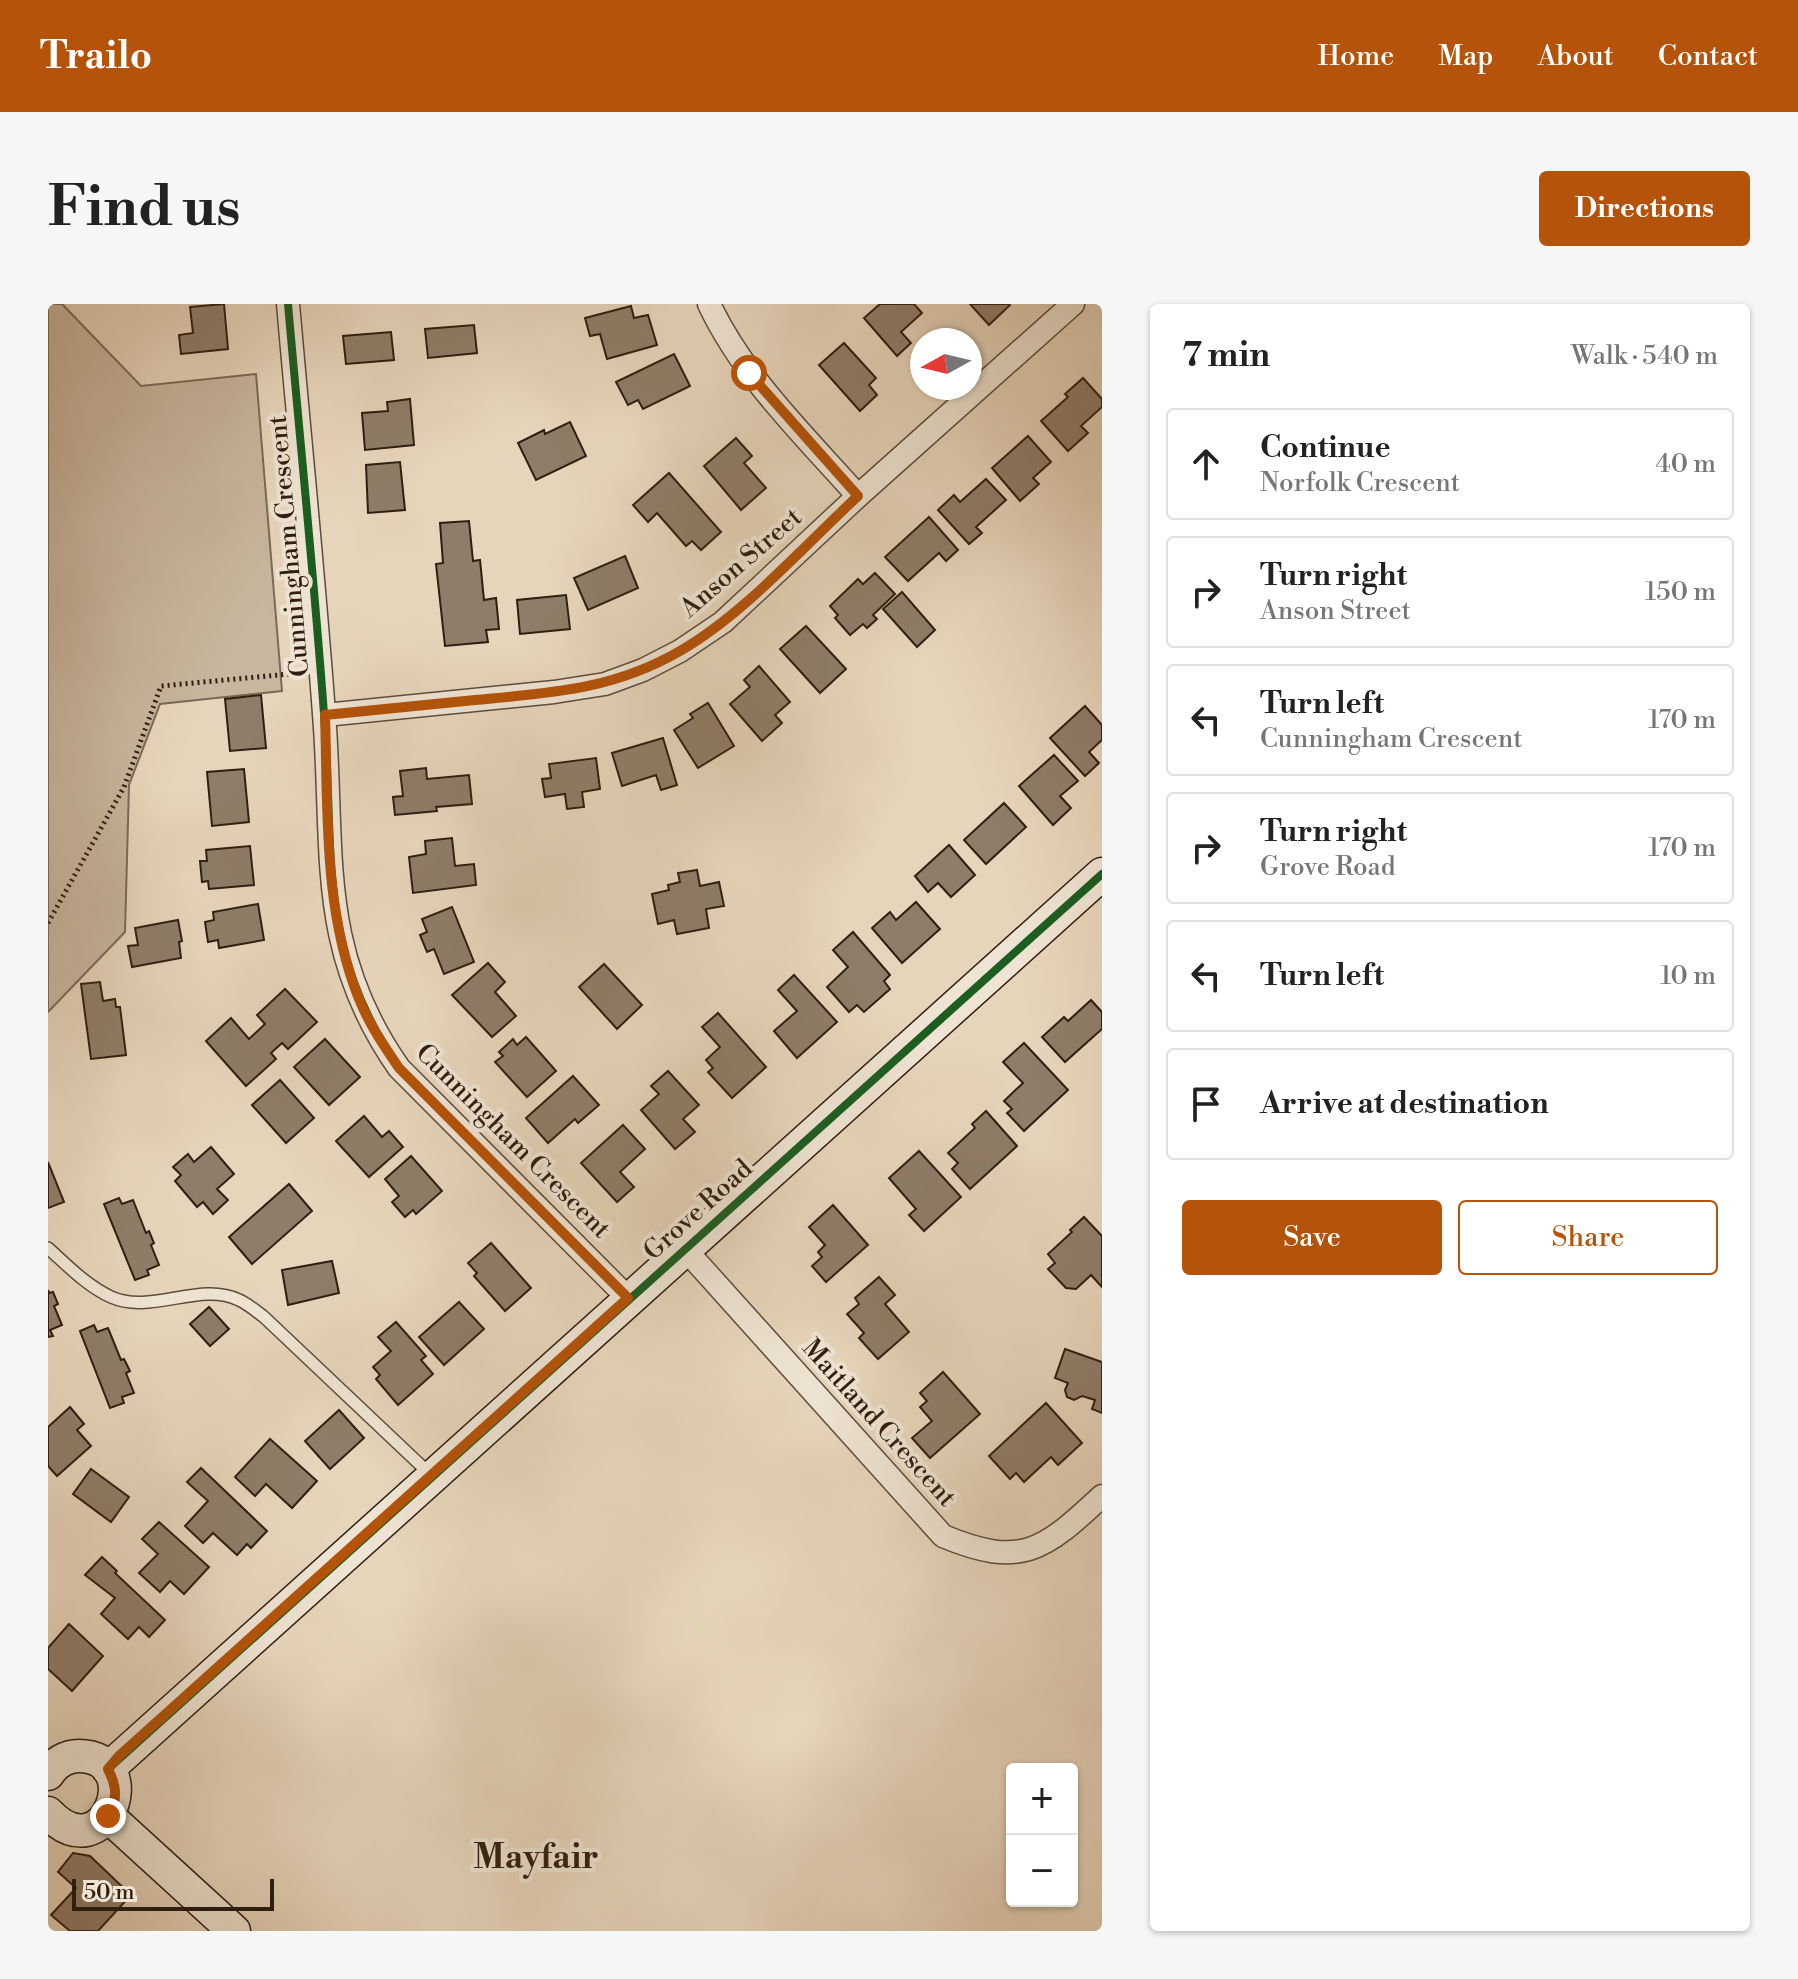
<!DOCTYPE html>
<html lang="en">
<head>
<meta charset="utf-8">
<style>
  :root { --surface:#fff; --page:#f6f6f6; --text:#222; --muted:#767676; --line:#e0e0e0; --accent:#b45309 }
  body { margin:0; font-family:"Libre Bodoni",serif; background:var(--page); color:var(--text) }
  .controls { position:absolute; right:24px; bottom:24px; display:grid; overflow:hidden; border-radius:8px; box-shadow:0 2px 6px #0004 }
  .controls button { width:72px; height:72px; display:grid; place-items:center; padding:0; border:0; border-bottom:2px solid var(--line); background:var(--surface); color:var(--text); font:40px sans-serif }
  .compass { position:absolute; left:862px; top:24px; width:72px; height:72px; border-radius:50%; background:var(--surface); box-shadow:0 2px 6px #0004; rotate:262deg }
  .scale { position:absolute; left:24px; bottom:20px; width:202px; box-sizing:border-box; padding-left:8px; border:4px solid #301e10; border-top:0; font-size:22px; line-height:28px; white-space:nowrap; color:#301e10; -webkit-text-stroke:6px #efe4d3; paint-order:stroke }
  .stop { position:absolute; width:24px; height:24px; margin:-18px; border:6px solid #b45309; border-radius:50%; background:#fff }
  .stop.end { background:#b45309; border-color:#fff; box-shadow:0 2px 8px #0008 }
  .list { margin:0; padding:0; list-style:none }
  h2 { display:flex; justify-content:space-between; align-items:center; height:104px; margin:0; padding:0 32px; font-size:34px }
  h2 small { font-size:26px; font-weight:400; color:var(--muted) }
  .list li { display:grid; grid-template-columns:52px 1fr auto; gap:24px; align-items:center; box-sizing:border-box; height:112px; margin:0 16px 16px; padding:0 16px; border:2px solid var(--line); border-radius:8px }
  .list b { display:block; font-size:30px; white-space:nowrap }
  .list p { margin:0; font-size:26px; white-space:nowrap; color:var(--muted) }
  .list em { font-size:26px; font-style:normal; color:var(--muted) }
  .actions { display:flex; gap:16px; padding:24px 32px }
  .actions a { flex:1; padding:18px 0; border:2px solid var(--accent); border-radius:8px; text-align:center; font-size:28px; color:var(--accent) }
  .actions .main { background:var(--accent); color:#fff }
  .icon { flex:none; width:44px; height:44px; fill:none; stroke:currentColor; stroke-width:2; stroke-linecap:round; stroke-linejoin:round }
  .map { position:relative; flex:none; width:1054px; height:1627px; overflow:hidden; border-radius:8px }
  header { display:flex; align-items:center; gap:48px; box-sizing:border-box; height:112px; padding:0 40px; background:var(--accent); color:#fff }
  header strong { font-size:38px }
  nav { display:flex; gap:44px; margin-inline-start:auto; font-size:28px }
  .intro { display:flex; align-items:center; justify-content:space-between; box-sizing:border-box; height:192px; padding:0 48px }
  h1 { margin:0; font-size:56px }
  .button { padding:20px 36px; border-radius:8px; background:var(--accent); color:#fff; font-size:28px; font-weight:700 }
  main { display:flex; gap:48px; padding:0 48px }
  aside { flex:1; background:var(--surface); border-radius:8px; box-shadow:0 2px 6px #0004 }
  .map>svg:first-child { display:block }
</style>
</head>
<body>
<header>
<strong>Trailo</strong>
<nav><a>Home</a><a>Map</a><a>About</a><a>Contact</a></nav>
</header>
<div class="intro"><h1>Find us</h1><a class="button">Directions</a></div>
<main>
<div class="map">
<svg width="1054" height="1627" viewBox="0 0 1054 1627">
  <rect width="100%" height="100%" fill="#e7d5bb"/>
  <filter id="stains"><feTurbulence type="fractalNoise" baseFrequency=".0025" numOctaves="4"/><feColorMatrix values="0 0 0 0 .2 0 0 0 0 .09 0 0 0 0 .02 0 0 0 .5 -.17"/></filter>
  <radialGradient id="worn" r=".72"><stop offset=".6" stop-color="#630" stop-opacity="0"/><stop offset="1" stop-color="#630" stop-opacity=".3"/></radialGradient>
  <!-- green -->
  <polygon fill="#c8b69e" stroke="#7c6a57" stroke-width="2" points="0,0 14,0 93,82 208,70 234,387 112,400 81,481 77,628 0,708"/>
  <!-- building -->
  <g fill="#8f7d69" stroke="#301e10" stroke-width="2">
    <polygon points="176,0 180,45 133,50 131,31 145,29 142,3"/>
    <polygon points="832,0 866,0 874,9 853,28 863,39 849,52 816,14"/>
    <polygon points="922,0 961,0 962,1 941,21"/>
    <polygon points="583,2 586,14 600,11 609,41 559,55 552,30 542,32 537,14"/>
    <polygon points="426,21 429,49 380,54 377,25"/>
    <polygon points="343,28 346,56 298,60 295,32"/>
    <polygon points="796,39 828,74 821,81 829,91 812,107 771,61"/>
    <polygon points="626,50 642,82 595,105 590,96 580,101 568,78"/>
    <polygon points="1035,74 1054,95 1054,103 1033,122 1040,129 1020,147 993,117 1020,93 1017,90"/>
    <polygon points="362,95 366,141 317,146 314,109 340,107 339,98"/>
    <polygon points="522,118 538,152 488,176 470,139 496,126 497,130"/>
    <polygon points="980,132 1003,158 985,174 991,180 972,197 944,164"/>
    <polygon points="688,134 704,152 696,159 718,184 693,206 656,162"/>
    <polygon points="352,158 357,206 320,209 318,161"/>
    <polygon points="621,169 673,228 653,246 644,237 638,242 609,209 600,218 585,201"/>
    <polygon points="938,175 958,196 928,223 934,229 921,240 890,206 906,191 912,198"/>
    <polygon points="881,213 910,246 898,257 891,249 860,277 837,253"/>
    <polygon points="421,217 425,257 432,256 436,296 448,294 451,325 438,326 440,338 397,342 388,260 395,259 392,219"/>
    <polygon points="577,252 590,284 540,306 526,274"/>
    <polygon points="827,269 847,290 825,311 829,315 819,324 815,320 802,331 787,314 790,311 782,302 810,275 815,280"/>
    <polygon points="854,288 887,326 869,343 835,305"/>
    <polygon points="518,291 522,325 472,330 469,296"/>
    <polygon points="758,322 798,365 772,389 732,345"/>
    <polygon points="711,362 742,398 727,411 734,419 714,437 682,400 702,383 696,376"/>
    <polygon points="213,391 218,444 182,447 177,395"/>
    <polygon points="660,399 686,442 650,464 626,426 645,414 642,410"/>
    <polygon points="1037,402 1054,421 1054,436 1041,448 1051,459 1037,472 1002,434"/>
    <polygon points="615,434 629,481 613,486 608,471 574,482 564,449"/>
    <polygon points="1006,451 1030,477 1012,492 1023,504 1005,521 971,482"/>
    <polygon points="548,454 552,485 534,488 536,503 519,505 517,490 497,493 494,475 503,474 501,460"/>
    <polygon points="378,464 379,475 421,471 424,500 388,503 389,507 347,511 345,493 355,492 352,467"/>
    <polygon points="196,465 201,518 164,522 159,468"/>
    <polygon points="956,499 978,523 938,560 916,536"/>
    <polygon points="404,534 407,562 426,560 428,581 365,589 361,553 378,550 377,537"/>
    <polygon points="901,541 927,571 903,593 890,579 880,588 867,572"/>
    <polygon points="202,542 206,581 161,585 160,577 154,578 152,557 159,557 158,546"/>
    <polygon points="649,566 652,582 671,578 676,602 658,605 661,624 629,630 626,616 610,620 604,590 621,586 620,581 632,578 630,569"/>
    <polygon points="868,598 892,625 854,659 824,624 842,608 848,616"/>
    <polygon points="210,600 216,636 171,644 170,636 160,638 157,618 166,616 165,608"/>
    <polygon points="404,603 426,658 396,670 386,645 379,648 372,631 379,628 374,615"/>
    <polygon points="130,616 134,637 131,638 133,654 84,663 80,642 90,641 87,624"/>
    <polygon points="805,628 842,671 836,677 842,685 816,708 809,701 801,708 779,683 800,663 785,646"/>
    <polygon points="440,659 457,678 447,688 468,712 444,733 404,691"/>
    <polygon points="556,660 594,701 569,725 531,683"/>
    <polygon points="746,671 789,718 749,754 726,727 749,707 730,686"/>
    <polygon points="52,678 55,697 67,695 68,703 72,703 78,751 43,755 33,680"/>
    <polygon points="237,685 269,718 240,745 234,739 223,749 228,755 198,782 158,737 183,714 201,735 217,720 209,711"/>
    <polygon points="1043,696 1054,708 1054,725 1017,758 994,733 1016,713 1020,717"/>
    <polygon points="670,709 718,763 684,794 660,768 665,764 658,756 672,743 654,723"/>
    <polygon points="478,733 508,767 479,793 447,758 455,752 451,748 465,735 469,741"/>
    <polygon points="277,735 312,773 281,801 246,763"/>
    <polygon points="976,739 1020,786 976,827 959,809 964,805 956,797 975,779 955,758"/>
    <polygon points="620,767 651,801 635,815 647,828 627,845 593,806 611,790 603,782"/>
    <polygon points="525,772 551,801 530,819 527,815 500,839 478,814"/>
    <polygon points="232,776 266,814 238,839 204,801"/>
    <polygon points="938,807 969,842 922,885 904,865 910,859 900,849 927,824 924,820"/>
    <polygon points="316,812 334,833 341,827 355,843 321,873 288,837"/>
    <polygon points="575,821 597,845 572,868 586,883 569,898 533,859"/>
    <polygon points="163,843 186,870 169,885 180,896 165,910 155,898 149,903 127,877 133,871 125,863 140,850 146,858"/>
    <polygon points="871,847 913,893 876,927 861,911 868,905 841,874"/>
    <polygon points="363,852 394,887 368,910 365,906 357,913 344,898 351,892 337,875"/>
    <polygon points="0,858 16,898 0,904"/>
    <polygon points="241,880 264,907 204,960 181,933"/>
    <polygon points="71,894 74,900 85,896 98,929 101,927 106,939 103,941 111,961 99,966 101,971 87,976 56,900"/>
    <polygon points="785,901 820,941 778,978 764,962 774,953 770,948 777,941 761,923"/>
    <polygon points="1036,913 1054,932 1054,983 1043,971 1028,985 1018,984 1000,965 1007,959 1000,950 1024,928 1022,926"/>
    <polygon points="443,939 483,984 457,1007 426,972 429,969 420,959"/>
    <polygon points="284,957 291,989 240,1001 234,966"/>
    <polygon points="831,973 847,991 837,1000 861,1028 830,1055 811,1034 816,1029 799,1010 811,1000 807,994"/>
    <polygon points="0,986 1,989 5,988 10,1000 6,1002 14,1021 2,1026 5,1032 0,1033"/>
    <polygon points="411,998 436,1025 396,1061 371,1033"/>
    <polygon points="161,1003 181,1025 162,1042 142,1020"/>
    <polygon points="348,1018 378,1052 373,1056 385,1070 350,1101 328,1075 332,1071 325,1063 343,1047 330,1033"/>
    <polygon points="46,1021 49,1028 60,1024 73,1056 76,1055 82,1067 78,1069 86,1089 74,1093 76,1099 62,1104 32,1027"/>
    <polygon points="1017,1045 1054,1058 1054,1109 1044,1105 1047,1096 1034,1092 1026,1096 1019,1093 1017,1086 1020,1079 1007,1074"/>
    <polygon points="895,1068 932,1110 882,1154 864,1134 884,1117 872,1103 879,1097 872,1089"/>
    <polygon points="998,1099 1034,1139 1010,1161 1003,1153 976,1178 968,1169 962,1175 941,1152"/>
    <polygon points="22,1103 36,1120 29,1126 43,1142 9,1172 0,1162 0,1123"/>
    <polygon points="291,1106 316,1134 282,1165 257,1137"/>
    <polygon points="222,1135 269,1177 244,1204 218,1180 207,1192 187,1173"/>
    <polygon points="153,1164 219,1227 203,1244 199,1240 189,1251 165,1229 155,1239 137,1222 160,1197 139,1178"/>
    <polygon points="43,1165 81,1193 63,1218 25,1190"/>
    <polygon points="111,1218 161,1263 136,1290 122,1277 112,1288 91,1269 110,1250 94,1235"/>
    <polygon points="54,1253 69,1267 67,1269 117,1316 101,1333 91,1323 80,1335 53,1310 67,1294 37,1271"/>
    <polygon points="21,1320 55,1352 24,1387 0,1365 0,1344"/>
    <polygon points="25,1549 42,1552 83,1591 50,1627 22,1627 3,1611 28,1584 10,1568"/>
  </g>
  <g fill="none" stroke-linecap="round" stroke-linejoin="round">
    <!-- lane casing -->
    <g stroke="#5e4c3b" stroke-width="14">
      <path id="lane" d="M0,944C20,962 39,982 63,993C103,1011 152,977 191,996C200,1000 208,1007 216,1013L383,1171"/>
    </g>
    <!-- street casing -->
    <g stroke="#5e4c3b" stroke-width="25">
      <g id="street">
        <path d="M240,0C252,137 266,273 276,410C287,546 267,644 351,764L580,994"/>
        <path d="M661,0C696,74 756,131 810,192"/>
        <polyline points="277,411 506,388 557,380 595,366 632,347 675,318 810,192 1025,0"/>
        <path d="M636,944L895,1232C974,1265 996,1246 1054,1192"/>
      </g>
    </g>
    <!-- secondary casing -->
    <g stroke="#301e10" stroke-width="35">
      <g id="secondary">
        <polyline points="60,1465 1054,570"/>
        <path d="M0,1470C7,1459 18,1452 31,1452C100,1452 58,1570 0,1509"/>
        <polyline points="60,1512 186,1627"/>
      </g>
    </g>
    <!-- path -->
    <polyline stroke="#301e10" stroke-width="5" stroke-dasharray="2 4" stroke-linecap="butt" points="0,619 76,483 113,382 252,369"/>
    <!-- lane -->
    <use href="#lane" stroke="#efe4d3" stroke-width="11"/>
    <!-- street -->
    <use href="#street" stroke="#efe4d3" stroke-width="22"/>
    <!-- secondary -->
    <use href="#secondary" stroke="#efe4d3" stroke-width="32"/>
    <!-- cycleway casing -->
    <g stroke="#efe4d3" stroke-width="13">
      <g id="cycleway">
        <path d="M240,0C252,137 266,273 276,410C287,546 267,644 351,764L580,994"/>
        <polyline points="60,1465 1054,570"/>
      </g>
    </g>
    <!-- cycleway -->
    <use href="#cycleway" stroke="#1b5e20" stroke-width="8"/>
  </g>
  <g fill="none" stroke-linecap="round" stroke-linejoin="round">
    <!-- route -->
    <path stroke="#b45309" stroke-width="10" d="M60,1512C70,1495 69,1483 60,1465L71,1452L580,994L351,764C336,742 321,720 311,695C275,605 280,506 277,411C327,406 377,401 427,396C502,389 565,386 632,347C696,310 755,243 810,192L701,69"/>
  </g>
  <g text-anchor="middle" dominant-baseline="central" stroke-width="8" stroke-linejoin="round" paint-order="stroke">
    <!-- street labels -->
    <g font-size="26" fill="#301e10" stroke="#efe4d3">
      <text transform="translate(241 242) rotate(-95)">Cunningham Crescent</text>
      <text transform="translate(693 259) rotate(-41)">Anson Street</text>
      <text transform="translate(465 837) rotate(45)">Cunningham Crescent</text>
      <text transform="translate(650 906) rotate(-42)">Grove Road</text>
      <text transform="translate(831 1119) rotate(48)">Maitland Crescent</text>
    </g>
    <!-- district labels -->
    <g font-size="34" font-weight="bold" fill="#301e10" stroke="#efe4d3">
      <text x="488" y="1554">Mayfair</text>
    </g>
  </g>
  <rect width="100%" height="100%" filter="url(#stains)"/>
  <rect width="100%" height="100%" fill="url(#worn)"/>
</svg>
<div class="controls">
<button>+</button>
<button>−</button>
</div>
<svg class="compass" viewBox="-18 -18 36 36"><path d="M0-13l5 13h-10z" fill="#e53935"/><path d="M0 13l5-13h-10z" fill="#767676"/></svg>
<div class="scale">50 m</div>
<div class="stop" style="left:701px;top:69px"></div>
<div class="stop end" style="left:60px;top:1512px"></div>
</div>
<aside>
<h2>7 min<small>Walk · 540 m</small></h2>
<ul class="list">
<li><svg class="icon" aria-label="ahead" viewBox="0 0 24 24"><path d="M12 20V5M6 11l6-6 6 6"/></svg><div><b>Continue</b><p>Norfolk Crescent</p></div><em>40 m</em></li>
<li><svg class="icon" aria-label="right" viewBox="0 0 24 24"><path d="M7 20v-9h11M14 6l5 5-5 5"/></svg><div><b>Turn right</b><p>Anson Street</p></div><em>150 m</em></li>
<li><svg class="icon" aria-label="left" viewBox="0 0 24 24"><path d="M17 20v-9H6M10 6l-5 5 5 5"/></svg><div><b>Turn left</b><p>Cunningham Crescent</p></div><em>170 m</em></li>
<li><svg class="icon" aria-label="right" viewBox="0 0 24 24"><path d="M7 20v-9h11M14 6l5 5-5 5"/></svg><div><b>Turn right</b><p>Grove Road</p></div><em>170 m</em></li>
<li><svg class="icon" aria-label="left" viewBox="0 0 24 24"><path d="M17 20v-9H6M10 6l-5 5 5 5"/></svg><div><b>Turn left</b></div><em>10 m</em></li>
<li><svg class="icon" aria-label="arrive" viewBox="0 0 24 24"><path d="M6 21V4h12l-3 4 3 4H6"/></svg><div><b>Arrive at destination</b></div></li>
</ul>
<div class="actions"><a class="main">Save</a><a>Share</a></div>
</aside>
</main>
</body>
</html>
